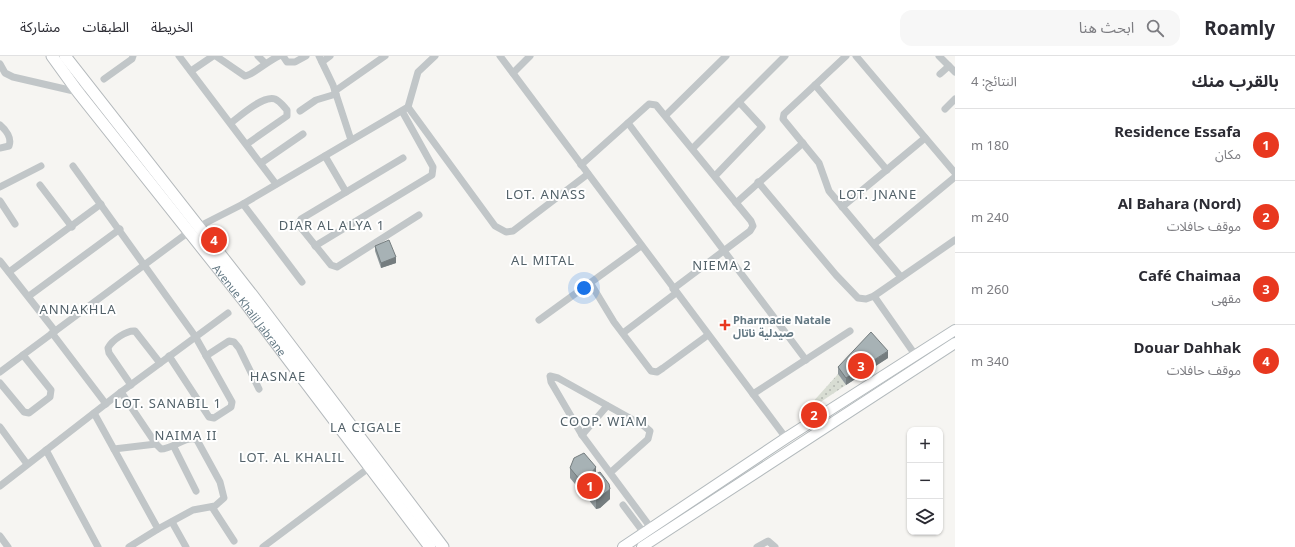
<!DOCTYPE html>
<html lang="ar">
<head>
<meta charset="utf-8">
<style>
  :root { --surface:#fff; --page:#f7f7f7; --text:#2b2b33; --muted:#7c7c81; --line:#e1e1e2; --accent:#e8381f }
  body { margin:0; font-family:"Noto Sans","Noto Sans Arabic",sans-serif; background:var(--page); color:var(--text); direction:rtl }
  .controls { position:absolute; right:12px; bottom:12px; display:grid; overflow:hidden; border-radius:8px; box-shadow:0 1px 3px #0004 }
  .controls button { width:36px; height:36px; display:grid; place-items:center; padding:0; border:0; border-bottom:1px solid var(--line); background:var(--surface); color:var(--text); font:20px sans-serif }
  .you { position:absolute; left:584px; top:232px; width:14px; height:14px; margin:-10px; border:3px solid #fff; border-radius:50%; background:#1a73e8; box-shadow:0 0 0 6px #1a73e833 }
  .badge { display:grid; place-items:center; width:26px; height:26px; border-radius:50%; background:var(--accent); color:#fff; font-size:13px; font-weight:700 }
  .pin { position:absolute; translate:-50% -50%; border:2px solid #fff; box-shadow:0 1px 4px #0006 }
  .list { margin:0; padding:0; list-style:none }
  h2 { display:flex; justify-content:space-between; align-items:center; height:52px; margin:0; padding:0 16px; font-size:17px }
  h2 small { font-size:13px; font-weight:400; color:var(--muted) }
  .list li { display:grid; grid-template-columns:26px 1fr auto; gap:12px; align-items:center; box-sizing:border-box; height:72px; padding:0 16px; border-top:1px solid var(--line) }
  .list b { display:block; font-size:15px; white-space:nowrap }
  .list p { margin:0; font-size:13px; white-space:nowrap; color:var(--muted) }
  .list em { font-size:13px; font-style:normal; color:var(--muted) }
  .icon { flex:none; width:22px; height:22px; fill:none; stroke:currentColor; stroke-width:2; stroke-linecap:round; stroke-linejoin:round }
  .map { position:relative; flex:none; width:955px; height:491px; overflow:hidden; direction:ltr }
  header { display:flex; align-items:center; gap:24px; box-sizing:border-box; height:56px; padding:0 20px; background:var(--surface); border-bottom:1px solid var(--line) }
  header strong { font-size:19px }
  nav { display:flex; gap:22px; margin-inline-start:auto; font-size:14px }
  .search { width:280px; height:36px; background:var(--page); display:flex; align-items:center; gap:10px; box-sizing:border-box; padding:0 14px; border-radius:12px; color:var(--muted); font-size:15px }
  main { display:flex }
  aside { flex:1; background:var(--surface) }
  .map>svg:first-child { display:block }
</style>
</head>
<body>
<header>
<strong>Roamly</strong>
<div class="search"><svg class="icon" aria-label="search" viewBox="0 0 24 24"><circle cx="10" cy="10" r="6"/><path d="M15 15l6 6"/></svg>ابحث هنا</div>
<nav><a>الخريطة</a><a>الطبقات</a><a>مشاركة</a></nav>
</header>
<main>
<aside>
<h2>بالقرب منك<small>النتائج: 4</small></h2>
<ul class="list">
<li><span class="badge">1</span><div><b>Residence Essafa</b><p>مكان</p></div><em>180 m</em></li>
<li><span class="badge">2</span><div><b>Al Bahara (Nord)</b><p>موقف حافلات</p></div><em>240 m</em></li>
<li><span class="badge">3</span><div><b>Café Chaimaa</b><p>مقهى</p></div><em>260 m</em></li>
<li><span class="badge">4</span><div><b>Douar Dahhak</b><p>موقف حافلات</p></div><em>340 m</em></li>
</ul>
</aside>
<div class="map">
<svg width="955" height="491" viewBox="0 0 955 491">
  <defs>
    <pattern id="grass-dots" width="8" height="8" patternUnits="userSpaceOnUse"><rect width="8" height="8" fill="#d8ddd3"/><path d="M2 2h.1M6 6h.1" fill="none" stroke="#b3b8b1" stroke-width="1.8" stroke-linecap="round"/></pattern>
  </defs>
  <rect width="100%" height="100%" fill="#f6f5f2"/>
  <!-- grass -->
  <polygon fill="url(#grass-dots)" points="838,318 846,329 801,359"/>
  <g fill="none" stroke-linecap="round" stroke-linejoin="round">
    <!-- secondary casing -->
    <g stroke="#b3babd" stroke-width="12">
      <g id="secondary">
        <polyline points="623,491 786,382 955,274"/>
        <polyline points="642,491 955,287"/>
      </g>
    </g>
    <!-- primary casing -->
    <g stroke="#b4b9bc" stroke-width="13">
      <g id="primary">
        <path id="s1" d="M52,0L78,36L244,245L430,491"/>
        <polyline points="65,0 253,240 443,491"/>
      </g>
    </g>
    <!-- minor -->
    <g stroke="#c1c6c8" stroke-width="7">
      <polyline points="179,0 276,128"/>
      <path d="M216,0L245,20C253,19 269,4 279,0"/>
      <polyline points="258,0 265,7"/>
      <polyline points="283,0 287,6 295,6 306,0"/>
      <polyline points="319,0 333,29 351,84"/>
      <polyline points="435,0 418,16 408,51 495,170 506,176 513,175 588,118"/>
      <polyline points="500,0 786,382"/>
      <polyline points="846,0 784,58 783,63 819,107 829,135 901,221"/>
      <polyline points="856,0 955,117"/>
      <polyline points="939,0 955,16"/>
      <polyline points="322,6 330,0"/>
      <polyline points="0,8 5,17 13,21 78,36 87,29"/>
      <polyline points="191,15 213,0"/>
      <polyline points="513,17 530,0"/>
      <polyline points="940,18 949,10"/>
      <polyline points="104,23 132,3 133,0"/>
      <polyline points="815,29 887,114"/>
      <polyline points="335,35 385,0"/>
      <polyline points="945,53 955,43"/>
      <polyline points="300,55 316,44 336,38"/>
      <polyline points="666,59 726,0"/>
      <path d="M231,67C240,60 263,39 275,43C280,45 284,51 287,54V60L247,88"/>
      <polyline points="628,67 806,304"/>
      <path d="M0,69C6,74 12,82 9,90L0,92"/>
      <polyline points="693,92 785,0"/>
      <polyline points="325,100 346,136"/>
      <polyline points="403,102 301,163 298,168 331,209 337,211 419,159"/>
      <polyline points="261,107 303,78"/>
      <polyline points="581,109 649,48 656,49 751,165 753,170 750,175 673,233"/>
      <polyline points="73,110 195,280 232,346 231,351 214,362 209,361 169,300"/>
      <polyline points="715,120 762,71 739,46"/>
      <polyline points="758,126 836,219 858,242 866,243 874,240 955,184"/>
      <polyline points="40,129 72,171"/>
      <polyline points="0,131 41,110"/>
      <polyline points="0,145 15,168"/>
      <polyline points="736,147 803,87"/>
      <polyline points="243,148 302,226"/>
      <polyline points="842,151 925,82"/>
      <polyline points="874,188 955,121"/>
      <polyline points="315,190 432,119 433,111 402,55"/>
      <polyline points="0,205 55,275"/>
      <polyline points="9,216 101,148"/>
      <polyline points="591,228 614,266 651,315 657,316 663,312 708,279"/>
      <polyline points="29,240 120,173"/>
      <polyline points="874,240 916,300"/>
      <polyline points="539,264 641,190"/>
      <polyline points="52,277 106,348"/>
      <polyline points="623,277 676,237"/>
      <polyline points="206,300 229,285 234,286 239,292 259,333"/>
      <polyline points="0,316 190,175 243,148 408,51"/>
      <polyline points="0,327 24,356 29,357 50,341 51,334 23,299"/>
      <path d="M131,329L109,297L108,292C112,284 127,274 135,275L160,307"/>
      <polyline points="121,336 156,388"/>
      <polyline points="753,338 850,275"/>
      <polyline points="94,357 158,473 129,491"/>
      <polyline points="0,371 27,408"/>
      <polyline points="582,379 607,350"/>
      <polyline points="174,391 196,435"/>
      <path d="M114,393L156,388L161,393C173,393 188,378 197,384L220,426L224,442L215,450L193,454L158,473"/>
      <polyline points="46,394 98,491"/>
      <polyline points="611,416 648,383 650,375 644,370 558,322 550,320 551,326 582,379 651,472"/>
      <polyline points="0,430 121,336 228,257"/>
      <polyline points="623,449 644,477"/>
      <polyline points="212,451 234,485"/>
      <polyline points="172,466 186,491"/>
      <polyline points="0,480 8,491"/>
      <polyline points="263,491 370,411"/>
      <polyline points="757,491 768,485 775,491"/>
    </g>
    <!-- secondary -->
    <use href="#secondary" stroke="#fff" stroke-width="10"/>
    <!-- primary -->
    <use href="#primary" stroke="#fff" stroke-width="11"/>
  </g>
  <!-- wall -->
  <g fill="#90999c">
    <polygon points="375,190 396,207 381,212 375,195"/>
    <polygon points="888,302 846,329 838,318 838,311"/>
    <polygon points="570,412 596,418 610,443 600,452 596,453 584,438 584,431 580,434 570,422"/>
  </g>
  <!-- shaded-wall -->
  <g fill="#757d7f">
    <polygon points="396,201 396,207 381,212 381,207"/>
    <polygon points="888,295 888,302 846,329 846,322"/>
    <polygon points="596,411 596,421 592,416"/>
    <polygon points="585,421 584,431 580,434 580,424"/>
    <polygon points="610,433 610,443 600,452 596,453 596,443"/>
  </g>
  <!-- building -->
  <g fill="#a7b2b5" stroke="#757d7f">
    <polygon points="389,184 396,201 381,207 375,190"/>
    <polygon points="871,276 888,295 846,322 838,311"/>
    <polygon points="584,397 596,411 592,416 594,419 600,416 609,428 610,433 600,441 596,443 584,428 587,423 585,421 580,424 570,412 574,402"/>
  </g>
  <!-- markers -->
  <path fill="#e8381f" stroke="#fff" stroke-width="1.5" d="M723 263h4v4h4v4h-4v4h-4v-4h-4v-4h4z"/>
  <g text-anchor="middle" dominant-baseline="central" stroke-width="4" stroke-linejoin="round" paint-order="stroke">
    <!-- street labels -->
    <g font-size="11" fill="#647984" stroke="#fff">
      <text stroke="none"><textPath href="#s1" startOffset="322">Avenue Khalil Jabrane</textPath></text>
    </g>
    <!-- poi labels -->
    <g font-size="11" font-weight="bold" fill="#647984" stroke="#fff" text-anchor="start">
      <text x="733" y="263">Pharmacie Natale<tspan x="733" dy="13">صيدلية ناتال</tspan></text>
    </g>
    <!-- quarter labels -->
    <g font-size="13" letter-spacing="1" fill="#526169" stroke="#fff">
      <text x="546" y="138">LOT. ANASS</text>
      <text x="878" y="138">LOT. JNANE</text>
      <text x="332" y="169">DIAR AL ALYA 1</text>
      <text x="543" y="204">AL MITAL</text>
      <text x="722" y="209">NIEMA 2</text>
      <text x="78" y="253">ANNAKHLA</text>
      <text x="278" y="320">HASNAE</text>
      <text x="168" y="347">LOT. SANABIL 1</text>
      <text x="604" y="365">COOP. WIAM</text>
      <text x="366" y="371">LA CIGALE</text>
      <text x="186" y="379">NAIMA II</text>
      <text x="292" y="401">LOT. AL KHALIL</text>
    </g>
  </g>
</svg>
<div class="controls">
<button>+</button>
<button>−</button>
<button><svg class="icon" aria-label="layers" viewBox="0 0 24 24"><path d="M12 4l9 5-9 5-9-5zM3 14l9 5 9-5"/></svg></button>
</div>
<div class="you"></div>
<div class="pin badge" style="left:590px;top:430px">1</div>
<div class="pin badge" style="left:814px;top:359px">2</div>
<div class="pin badge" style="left:861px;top:310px">3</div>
<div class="pin badge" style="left:214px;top:184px">4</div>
</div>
</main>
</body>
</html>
